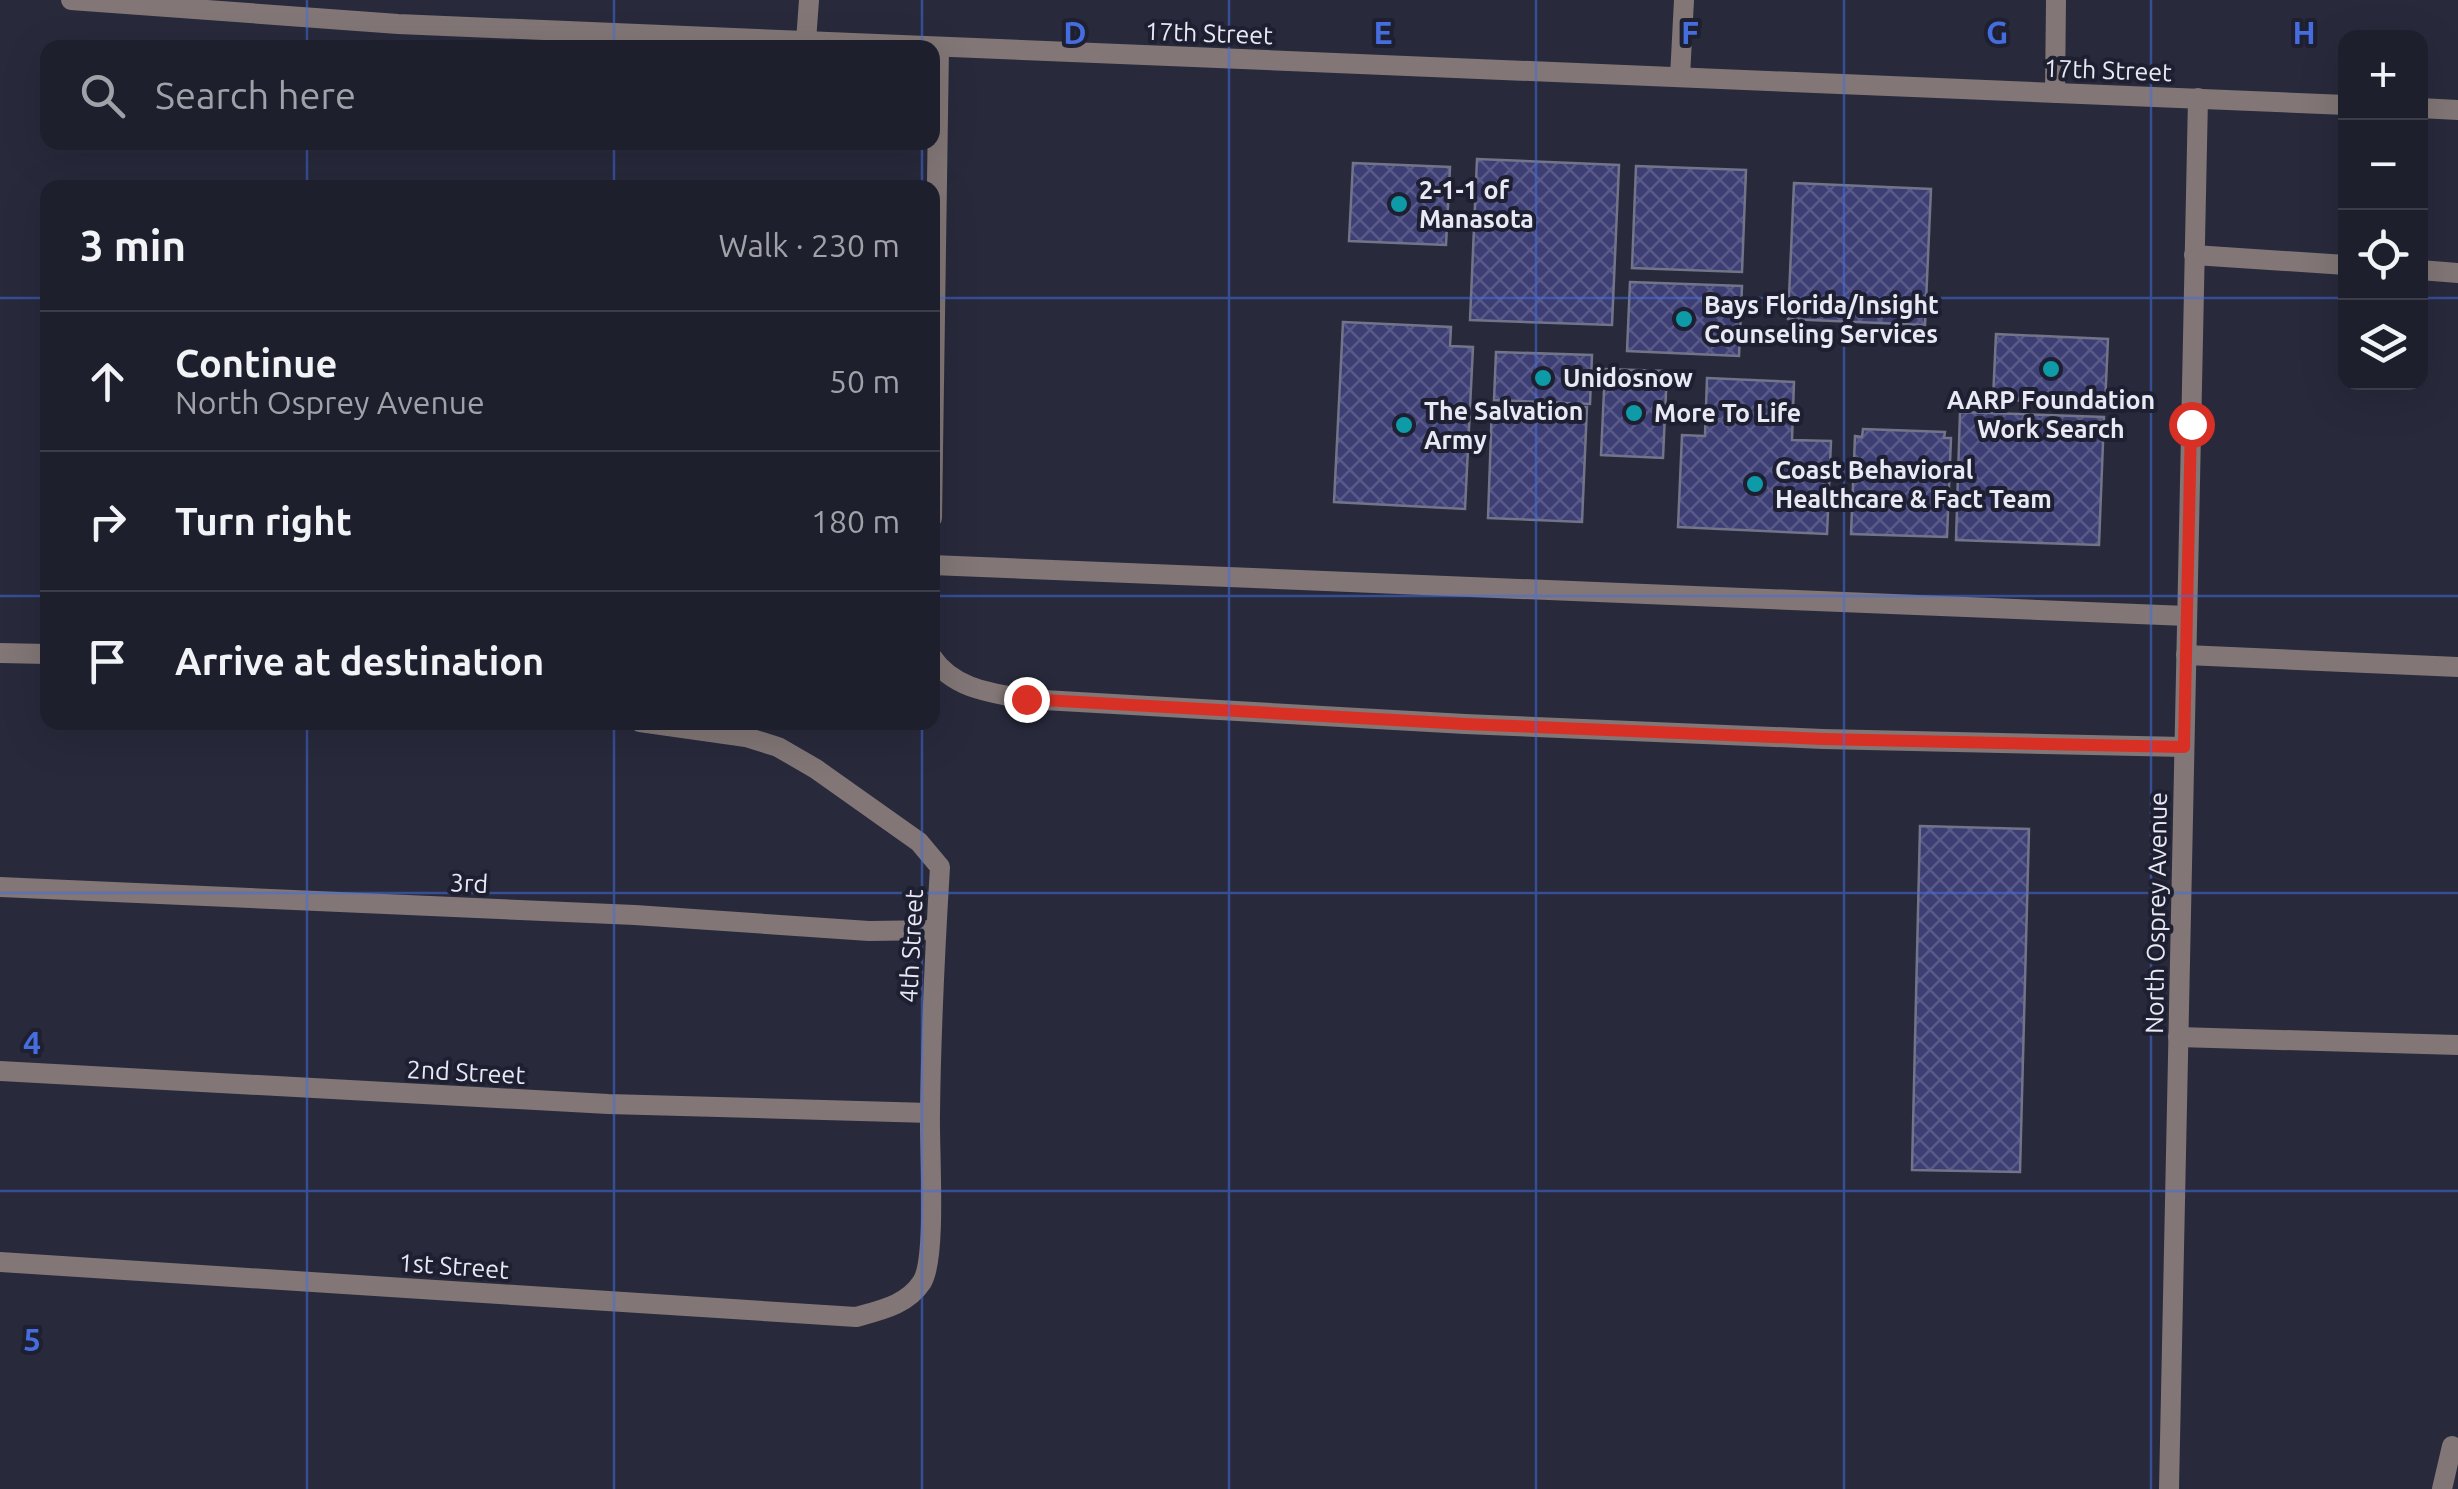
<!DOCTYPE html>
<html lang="en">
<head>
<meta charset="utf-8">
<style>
  :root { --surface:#1e1f2c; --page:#2b2c38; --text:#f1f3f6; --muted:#a1a2a9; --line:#3c3d48 }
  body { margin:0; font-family:Ubuntu,sans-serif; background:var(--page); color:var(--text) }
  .controls { position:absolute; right:30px; top:30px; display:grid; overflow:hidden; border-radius:20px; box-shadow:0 10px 40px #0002 }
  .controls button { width:90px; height:90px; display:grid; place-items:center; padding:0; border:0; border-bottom:2px solid var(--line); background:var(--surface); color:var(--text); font:50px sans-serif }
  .stop { position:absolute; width:30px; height:30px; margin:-22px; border:8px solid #d93025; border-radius:50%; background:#fff }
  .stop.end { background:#d93025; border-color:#fff; box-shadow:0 2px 10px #0008 }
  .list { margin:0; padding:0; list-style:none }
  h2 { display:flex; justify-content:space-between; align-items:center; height:130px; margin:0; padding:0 40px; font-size:42px }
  h2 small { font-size:32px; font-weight:400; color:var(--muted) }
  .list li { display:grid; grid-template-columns:65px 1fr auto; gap:30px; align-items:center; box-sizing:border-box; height:140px; padding:0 40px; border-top:2px solid var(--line) }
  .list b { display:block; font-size:38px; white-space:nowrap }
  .list p { margin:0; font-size:32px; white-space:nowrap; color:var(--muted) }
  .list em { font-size:32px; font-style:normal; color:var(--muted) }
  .icon { flex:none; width:55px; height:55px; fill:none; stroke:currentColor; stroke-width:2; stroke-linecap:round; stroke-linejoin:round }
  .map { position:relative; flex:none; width:2458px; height:1489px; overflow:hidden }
  .search { position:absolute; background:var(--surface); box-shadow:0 10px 40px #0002; left:40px; top:40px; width:900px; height:110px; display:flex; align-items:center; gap:25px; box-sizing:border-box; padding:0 35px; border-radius:20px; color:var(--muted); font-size:38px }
  .panel { position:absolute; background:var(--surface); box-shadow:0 10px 40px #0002; left:40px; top:180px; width:900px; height:550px; border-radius:20px }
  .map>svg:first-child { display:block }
</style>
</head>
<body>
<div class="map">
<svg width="2458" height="1489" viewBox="0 0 2458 1489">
  <defs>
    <pattern id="building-cross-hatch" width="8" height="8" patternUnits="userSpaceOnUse" patternTransform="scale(2.5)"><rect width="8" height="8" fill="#3d3e74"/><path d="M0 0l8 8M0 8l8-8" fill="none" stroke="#595a88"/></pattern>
  </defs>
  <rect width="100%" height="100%" fill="#28293b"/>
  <!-- building -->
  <g fill="url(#building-cross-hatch)" stroke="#727489" stroke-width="2.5">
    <polygon points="1477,159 1619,165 1612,325 1470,320"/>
    <polygon points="1353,163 1450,167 1446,245 1349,241"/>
    <polygon points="1636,166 1746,170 1742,272 1632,268"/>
    <polygon points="1794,183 1931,189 1925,325 1788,319"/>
    <polygon points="1630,282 1742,286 1739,356 1627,351"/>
    <polygon points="1343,322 1451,327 1450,346 1473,347 1465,509 1334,502"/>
    <polygon points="1996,334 2108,339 2105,405 1993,399"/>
    <polygon points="1496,352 1592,355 1590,404 1494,400"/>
    <polygon points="1605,369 1667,371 1663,458 1601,455"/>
    <polygon points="1707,378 1794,382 1792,440 1831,441 1827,534 1678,527 1682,435 1705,436"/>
    <polygon points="1492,404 1587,407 1582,522 1488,518"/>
    <polygon points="1960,412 2104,417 2099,545 1956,540"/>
    <polygon points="1863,429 1945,432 1944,438 1951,438 1947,537 1851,534 1855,436 1862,437"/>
    <polygon points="1920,826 2029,829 2020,1172 1912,1170"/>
  </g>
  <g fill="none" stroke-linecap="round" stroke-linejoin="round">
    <!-- service -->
    <g stroke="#827676" stroke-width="20">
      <polyline points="806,41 809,0"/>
      <polyline points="1680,77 1684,0"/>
      <polyline points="2055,93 2056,0"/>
      <polyline points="2194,255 2346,265"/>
      <polyline points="2420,270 2458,273"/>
      <polyline points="932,518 939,47"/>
      <polyline points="932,565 2187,616"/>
      <polyline points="0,653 48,654"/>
      <polyline points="2186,655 2458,667"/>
      <path d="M932,657C953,689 992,693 1026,699L1465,724L1823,739L2184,747"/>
      <polyline points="0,887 635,915 869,931 936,930"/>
      <polyline points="2178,1037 2458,1045"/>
      <polyline points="0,1071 608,1104 930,1113"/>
      <path d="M0,1262L856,1317C881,1310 907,1305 922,1282C937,1258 929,1148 930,1113C931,1031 935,949 940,867L919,842L816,769L778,747L746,737L640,722"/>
      <polyline points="2442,1489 2452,1446"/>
    </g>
    <!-- minor -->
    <polyline stroke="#827676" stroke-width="20" points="2169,1489 2198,98"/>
    <!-- tertiary -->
    <g stroke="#827676" stroke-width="20">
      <polyline points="71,0 398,24 2346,105"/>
      <polyline points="2420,108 2458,110"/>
    </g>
  </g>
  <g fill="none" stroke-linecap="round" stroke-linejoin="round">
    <!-- route -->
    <polyline stroke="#d93025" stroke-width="12" points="1026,699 1465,724 1823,739 2184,747 2191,424"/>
  </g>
  <!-- grid -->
  <path fill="none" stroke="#466dde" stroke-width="2.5" stroke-opacity="0.55" d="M307,0V48M614,0V48M922,0V48M1229,0V1489M1536,0V1489M1844,0V1489M2151,0V1489M307,142V188M614,142V188M922,142V188M0,298H48M932,298H2346M2420,298H2458M0,596H48M932,596H2458M307,722V1489M614,722V1489M922,722V1489M0,893H2458M0,1191H2458"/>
  <!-- markers -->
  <g fill="#0f9aa8" stroke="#1e2031" stroke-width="4">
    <circle cx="1399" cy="204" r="10"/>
    <circle cx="1684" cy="319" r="10"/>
    <circle cx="2051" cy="369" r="10"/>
    <circle cx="1543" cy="378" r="10"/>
    <circle cx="1634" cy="413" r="10"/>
    <circle cx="1404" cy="425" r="10"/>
    <circle cx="1755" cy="484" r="10"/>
  </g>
  <g text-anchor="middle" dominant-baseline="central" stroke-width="8" stroke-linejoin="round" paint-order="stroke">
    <!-- street labels -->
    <g font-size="25" fill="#e8e9f5" stroke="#1e2031">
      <text transform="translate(1209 33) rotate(2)">17th Street</text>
      <text transform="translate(2108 70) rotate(2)">17th Street</text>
      <text transform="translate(469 883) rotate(3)">3rd</text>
      <text transform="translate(2156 913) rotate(-89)">North Osprey Avenue</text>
      <text transform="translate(911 946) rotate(-87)">4th Street</text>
      <text transform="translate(466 1072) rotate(3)">2nd Street</text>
      <text transform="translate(454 1266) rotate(4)">1st Street</text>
    </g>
    <!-- poi labels -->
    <g font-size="25" font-weight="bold" fill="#e8e9f5" stroke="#1e2031" text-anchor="start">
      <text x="1419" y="190">2-1-1 of<tspan x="1419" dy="29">Manasota</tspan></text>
      <text x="1704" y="305">Bays Florida/Insight<tspan x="1704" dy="29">Counseling Services</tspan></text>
      <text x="1563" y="378">Unidosnow</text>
      <text x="2051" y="400" text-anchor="middle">AARP Foundation<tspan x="2051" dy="29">Work Search</tspan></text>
      <text x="1424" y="411">The Salvation<tspan x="1424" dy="29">Army</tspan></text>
      <text x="1654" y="413">More To Life</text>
      <text x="1775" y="470">Coast Behavioral<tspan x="1775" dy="29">Healthcare &amp; Fact Team</tspan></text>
    </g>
  </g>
  <g font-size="32" text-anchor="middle" font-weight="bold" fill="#466dde" stroke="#1e2031" stroke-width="8" stroke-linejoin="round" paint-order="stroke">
    <text x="1075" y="44">D</text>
    <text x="1383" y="44">E</text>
    <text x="1690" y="44">F</text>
    <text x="1997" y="44">G</text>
    <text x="2304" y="44">H</text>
    <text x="32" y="1054">4</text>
    <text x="32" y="1351">5</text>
  </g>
</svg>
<div class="controls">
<button>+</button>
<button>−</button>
<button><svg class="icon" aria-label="locate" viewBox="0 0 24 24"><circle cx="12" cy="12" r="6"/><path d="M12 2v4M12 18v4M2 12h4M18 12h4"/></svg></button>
<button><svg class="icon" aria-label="layers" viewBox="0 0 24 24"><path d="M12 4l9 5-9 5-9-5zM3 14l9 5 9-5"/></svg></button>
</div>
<div class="stop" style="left:2191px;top:424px"></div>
<div class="stop end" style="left:1026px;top:699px"></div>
<div class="search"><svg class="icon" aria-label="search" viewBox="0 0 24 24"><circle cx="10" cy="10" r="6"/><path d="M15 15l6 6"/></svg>Search here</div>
<section class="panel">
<h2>3 min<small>Walk · 230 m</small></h2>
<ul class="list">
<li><svg class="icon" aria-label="ahead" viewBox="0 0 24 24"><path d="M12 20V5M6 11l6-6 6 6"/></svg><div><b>Continue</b><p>North Osprey Avenue</p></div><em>50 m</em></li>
<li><svg class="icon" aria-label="right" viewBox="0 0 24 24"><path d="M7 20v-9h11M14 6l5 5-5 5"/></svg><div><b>Turn right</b></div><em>180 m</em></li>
<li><svg class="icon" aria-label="arrive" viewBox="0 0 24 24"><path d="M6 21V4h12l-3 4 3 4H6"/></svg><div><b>Arrive at destination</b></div></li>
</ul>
</section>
</div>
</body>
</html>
